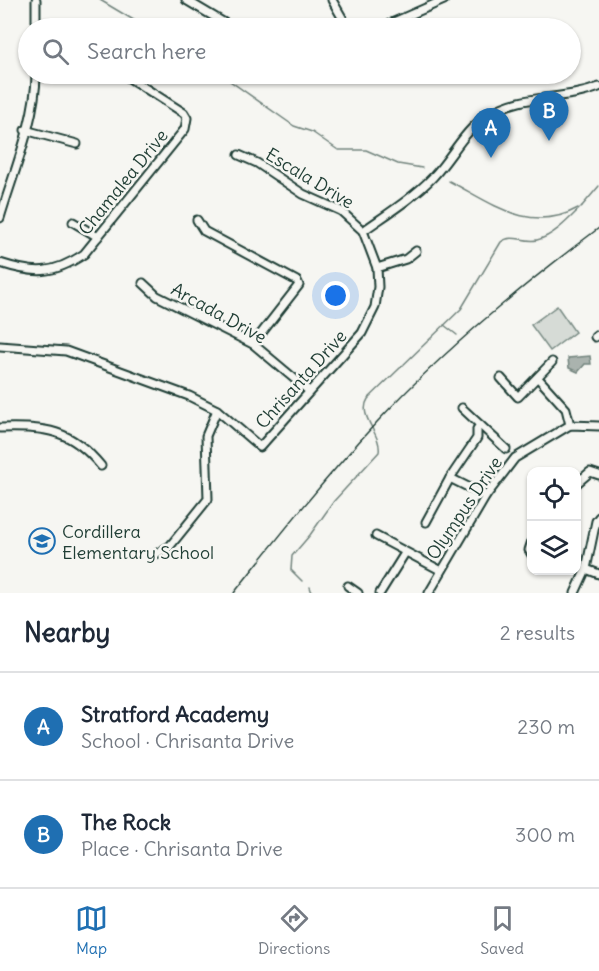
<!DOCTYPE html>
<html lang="en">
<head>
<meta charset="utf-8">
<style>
  :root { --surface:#fff; --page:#f2f2f3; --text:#1f2937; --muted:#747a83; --line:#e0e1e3; --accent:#1f6fb2 }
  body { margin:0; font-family:Delius,sans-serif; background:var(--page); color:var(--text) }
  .controls { position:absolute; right:18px; bottom:18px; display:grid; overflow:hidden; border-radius:12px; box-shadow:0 2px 4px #0004 }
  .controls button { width:54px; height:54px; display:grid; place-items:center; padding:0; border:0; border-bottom:2px solid var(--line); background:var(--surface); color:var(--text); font:30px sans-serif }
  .you { position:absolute; left:336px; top:296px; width:21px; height:21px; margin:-15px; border:4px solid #fff; border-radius:50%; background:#1a73e8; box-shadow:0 0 0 9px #1a73e833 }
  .badge { display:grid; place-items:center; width:39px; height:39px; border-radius:50%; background:var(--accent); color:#fff; font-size:20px; font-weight:700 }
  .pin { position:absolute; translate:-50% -50px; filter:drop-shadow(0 2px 3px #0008) }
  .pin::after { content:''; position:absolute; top:32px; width:21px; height:18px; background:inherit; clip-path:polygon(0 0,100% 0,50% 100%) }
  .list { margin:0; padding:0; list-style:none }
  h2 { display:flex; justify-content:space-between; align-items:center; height:78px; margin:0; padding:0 24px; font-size:26px }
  h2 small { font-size:20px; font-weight:400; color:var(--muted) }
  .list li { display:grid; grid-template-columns:39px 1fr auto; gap:18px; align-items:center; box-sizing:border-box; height:108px; padding:0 24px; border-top:2px solid var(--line) }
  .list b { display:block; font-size:22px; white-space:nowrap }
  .list p { margin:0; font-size:20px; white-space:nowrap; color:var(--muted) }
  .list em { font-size:20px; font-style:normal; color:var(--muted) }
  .icon { flex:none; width:33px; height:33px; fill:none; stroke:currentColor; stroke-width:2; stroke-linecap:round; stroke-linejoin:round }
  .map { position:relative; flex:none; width:599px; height:593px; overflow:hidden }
  .search { position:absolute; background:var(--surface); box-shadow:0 2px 4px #0004; left:18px; right:18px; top:18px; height:66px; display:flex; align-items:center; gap:15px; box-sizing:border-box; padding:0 21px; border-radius:33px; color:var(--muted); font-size:22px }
  .sheet { height:294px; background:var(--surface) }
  nav { display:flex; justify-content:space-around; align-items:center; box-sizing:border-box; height:84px; border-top:2px solid var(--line); background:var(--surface); font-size:16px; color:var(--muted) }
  nav a { display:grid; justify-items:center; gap:3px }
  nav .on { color:var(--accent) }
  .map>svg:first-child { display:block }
</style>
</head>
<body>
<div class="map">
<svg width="599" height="593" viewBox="0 0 599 593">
  <rect width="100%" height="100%" fill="#f6f6f2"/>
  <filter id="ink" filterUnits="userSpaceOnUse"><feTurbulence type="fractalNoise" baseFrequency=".0167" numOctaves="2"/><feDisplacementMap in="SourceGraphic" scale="12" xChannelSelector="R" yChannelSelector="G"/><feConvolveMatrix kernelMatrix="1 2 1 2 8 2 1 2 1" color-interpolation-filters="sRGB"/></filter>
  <g filter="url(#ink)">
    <!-- green -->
    <polygon fill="#d6dbd6" stroke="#7a8c85" stroke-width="1.5" points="557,306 575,332 550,351 531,325"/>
    <!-- water -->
    <polygon fill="#aab3ae" stroke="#72847d" stroke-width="1.5" points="590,356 591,364 585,364 578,372 569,368 568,358"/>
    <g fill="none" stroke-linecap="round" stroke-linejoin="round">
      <!-- stream -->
      <g stroke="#72847d" stroke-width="1.5">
        <polyline points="100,0 147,28"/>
        <polyline points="220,74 294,126 312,132 338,150 366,150 398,164 422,168"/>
        <path d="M449,181C490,202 530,235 578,208"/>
        <polyline points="582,206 599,186"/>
        <polyline points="444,325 457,335"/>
        <path d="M302,581L291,570L292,556L310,535L334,501L379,452C382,434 357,416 368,399L461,309L501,242C512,233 524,243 537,240C554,236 570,218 582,206"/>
        <polyline points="310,587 312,593"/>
      </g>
      <!-- minor casing -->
      <g stroke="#1f3d34" stroke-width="11">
        <g id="minor">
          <polyline points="36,0 36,28"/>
          <polyline points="186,0 233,28"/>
          <polyline points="332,0 348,28"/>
          <polyline points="380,28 444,0"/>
          <polyline points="25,130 77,144"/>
          <path d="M0,218C13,174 36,119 36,74"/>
          <polyline points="197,220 204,231 297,281 299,285 253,344"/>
          <polyline points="73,222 98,237"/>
          <path d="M363,231C387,214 413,198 433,177C452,157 464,130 488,115C523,92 562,102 599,87"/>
          <path d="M0,263C34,274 53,275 84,254L185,129L187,118L184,113L123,74"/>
          <polyline points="377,268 406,259 416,251"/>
          <polyline points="143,283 157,296 253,344 309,391"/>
          <polyline points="595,337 599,334"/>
          <polyline points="0,346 66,351 189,396 217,410 260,447 362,333 375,307 378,287 377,268 363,231 341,211 303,194 257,163 239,155"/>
          <polyline points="501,378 518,397 552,362"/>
          <polyline points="538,378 566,409 570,425"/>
          <polyline points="462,408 506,449"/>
          <path d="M0,428C46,427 71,429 101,466"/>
          <polyline points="450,478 486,496"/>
          <polyline points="576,484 590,472 599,475"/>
          <polyline points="426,522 450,478 477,438 477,429 480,425"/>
          <polyline points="376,536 440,570"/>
          <polyline points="532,541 529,550 532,555"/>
          <polyline points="156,554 170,546 208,499 206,436 217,410"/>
          <polyline points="586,569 599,574"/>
          <polyline points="348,586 358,593"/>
          <polyline points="380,593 405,553"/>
          <polyline points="429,593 486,496 515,458 570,425 599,426"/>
          <polyline points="575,593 586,569 596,521 599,517"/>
        </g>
      </g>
      <!-- minor -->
      <use href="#minor" stroke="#f6f6f2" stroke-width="7"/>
      <!-- rail -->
      <path stroke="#1f3d34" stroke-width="1.5" d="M234,593C280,535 326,477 377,422C444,350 520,287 599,228"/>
    </g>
  </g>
  <!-- icons -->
  <defs>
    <g id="school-ring" transform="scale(1.35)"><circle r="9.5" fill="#f6f6f2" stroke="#1f6fb2" stroke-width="1.5"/><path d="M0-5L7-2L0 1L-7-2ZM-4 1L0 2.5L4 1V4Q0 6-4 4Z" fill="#1f6fb2"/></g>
  </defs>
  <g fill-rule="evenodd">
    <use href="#school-ring" x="42" y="541"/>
  </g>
  <g text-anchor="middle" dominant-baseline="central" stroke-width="5" stroke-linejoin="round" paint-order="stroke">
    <!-- street labels -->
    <g font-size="18" fill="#1f3d34" stroke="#f6f6f2">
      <text transform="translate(310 178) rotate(31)">Escala Drive</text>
      <text transform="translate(123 182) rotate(-51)">Chamalea Drive</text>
      <text transform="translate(219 313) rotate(29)">Arcada Drive</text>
      <text transform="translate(301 379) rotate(-48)">Chrisanta Drive</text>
      <text transform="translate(464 508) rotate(-56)">Olympus Drive</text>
    </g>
    <!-- poi labels -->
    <g font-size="18" fill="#1f3d34" stroke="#f6f6f2" text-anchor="start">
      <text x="62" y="531">Cordillera<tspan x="62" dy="21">Elementary School</tspan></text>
    </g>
  </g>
</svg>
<div class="controls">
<button><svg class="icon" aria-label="locate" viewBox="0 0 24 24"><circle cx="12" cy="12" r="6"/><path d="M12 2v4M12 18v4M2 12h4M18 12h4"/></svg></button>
<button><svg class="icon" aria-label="layers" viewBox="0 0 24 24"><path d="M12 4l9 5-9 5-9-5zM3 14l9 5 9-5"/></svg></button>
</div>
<div class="you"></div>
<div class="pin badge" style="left:491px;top:158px">A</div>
<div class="pin badge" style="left:549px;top:141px">B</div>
<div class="search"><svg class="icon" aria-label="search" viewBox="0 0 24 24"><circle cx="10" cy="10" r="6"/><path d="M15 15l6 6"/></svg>Search here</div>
</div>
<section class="sheet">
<h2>Nearby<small>2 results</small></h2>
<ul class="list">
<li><span class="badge">A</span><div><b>Stratford Academy</b><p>School · Chrisanta Drive</p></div><em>230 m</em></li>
<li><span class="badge">B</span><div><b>The Rock</b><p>Place · Chrisanta Drive</p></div><em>300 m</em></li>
</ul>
</section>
<nav>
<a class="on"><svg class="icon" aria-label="map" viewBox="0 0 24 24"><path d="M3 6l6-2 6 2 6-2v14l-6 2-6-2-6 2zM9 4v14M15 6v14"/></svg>Map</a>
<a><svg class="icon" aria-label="directions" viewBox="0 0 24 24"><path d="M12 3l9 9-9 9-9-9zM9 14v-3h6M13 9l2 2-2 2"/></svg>Directions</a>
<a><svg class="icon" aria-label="saved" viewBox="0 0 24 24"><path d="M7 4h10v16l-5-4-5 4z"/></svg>Saved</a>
</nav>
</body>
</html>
